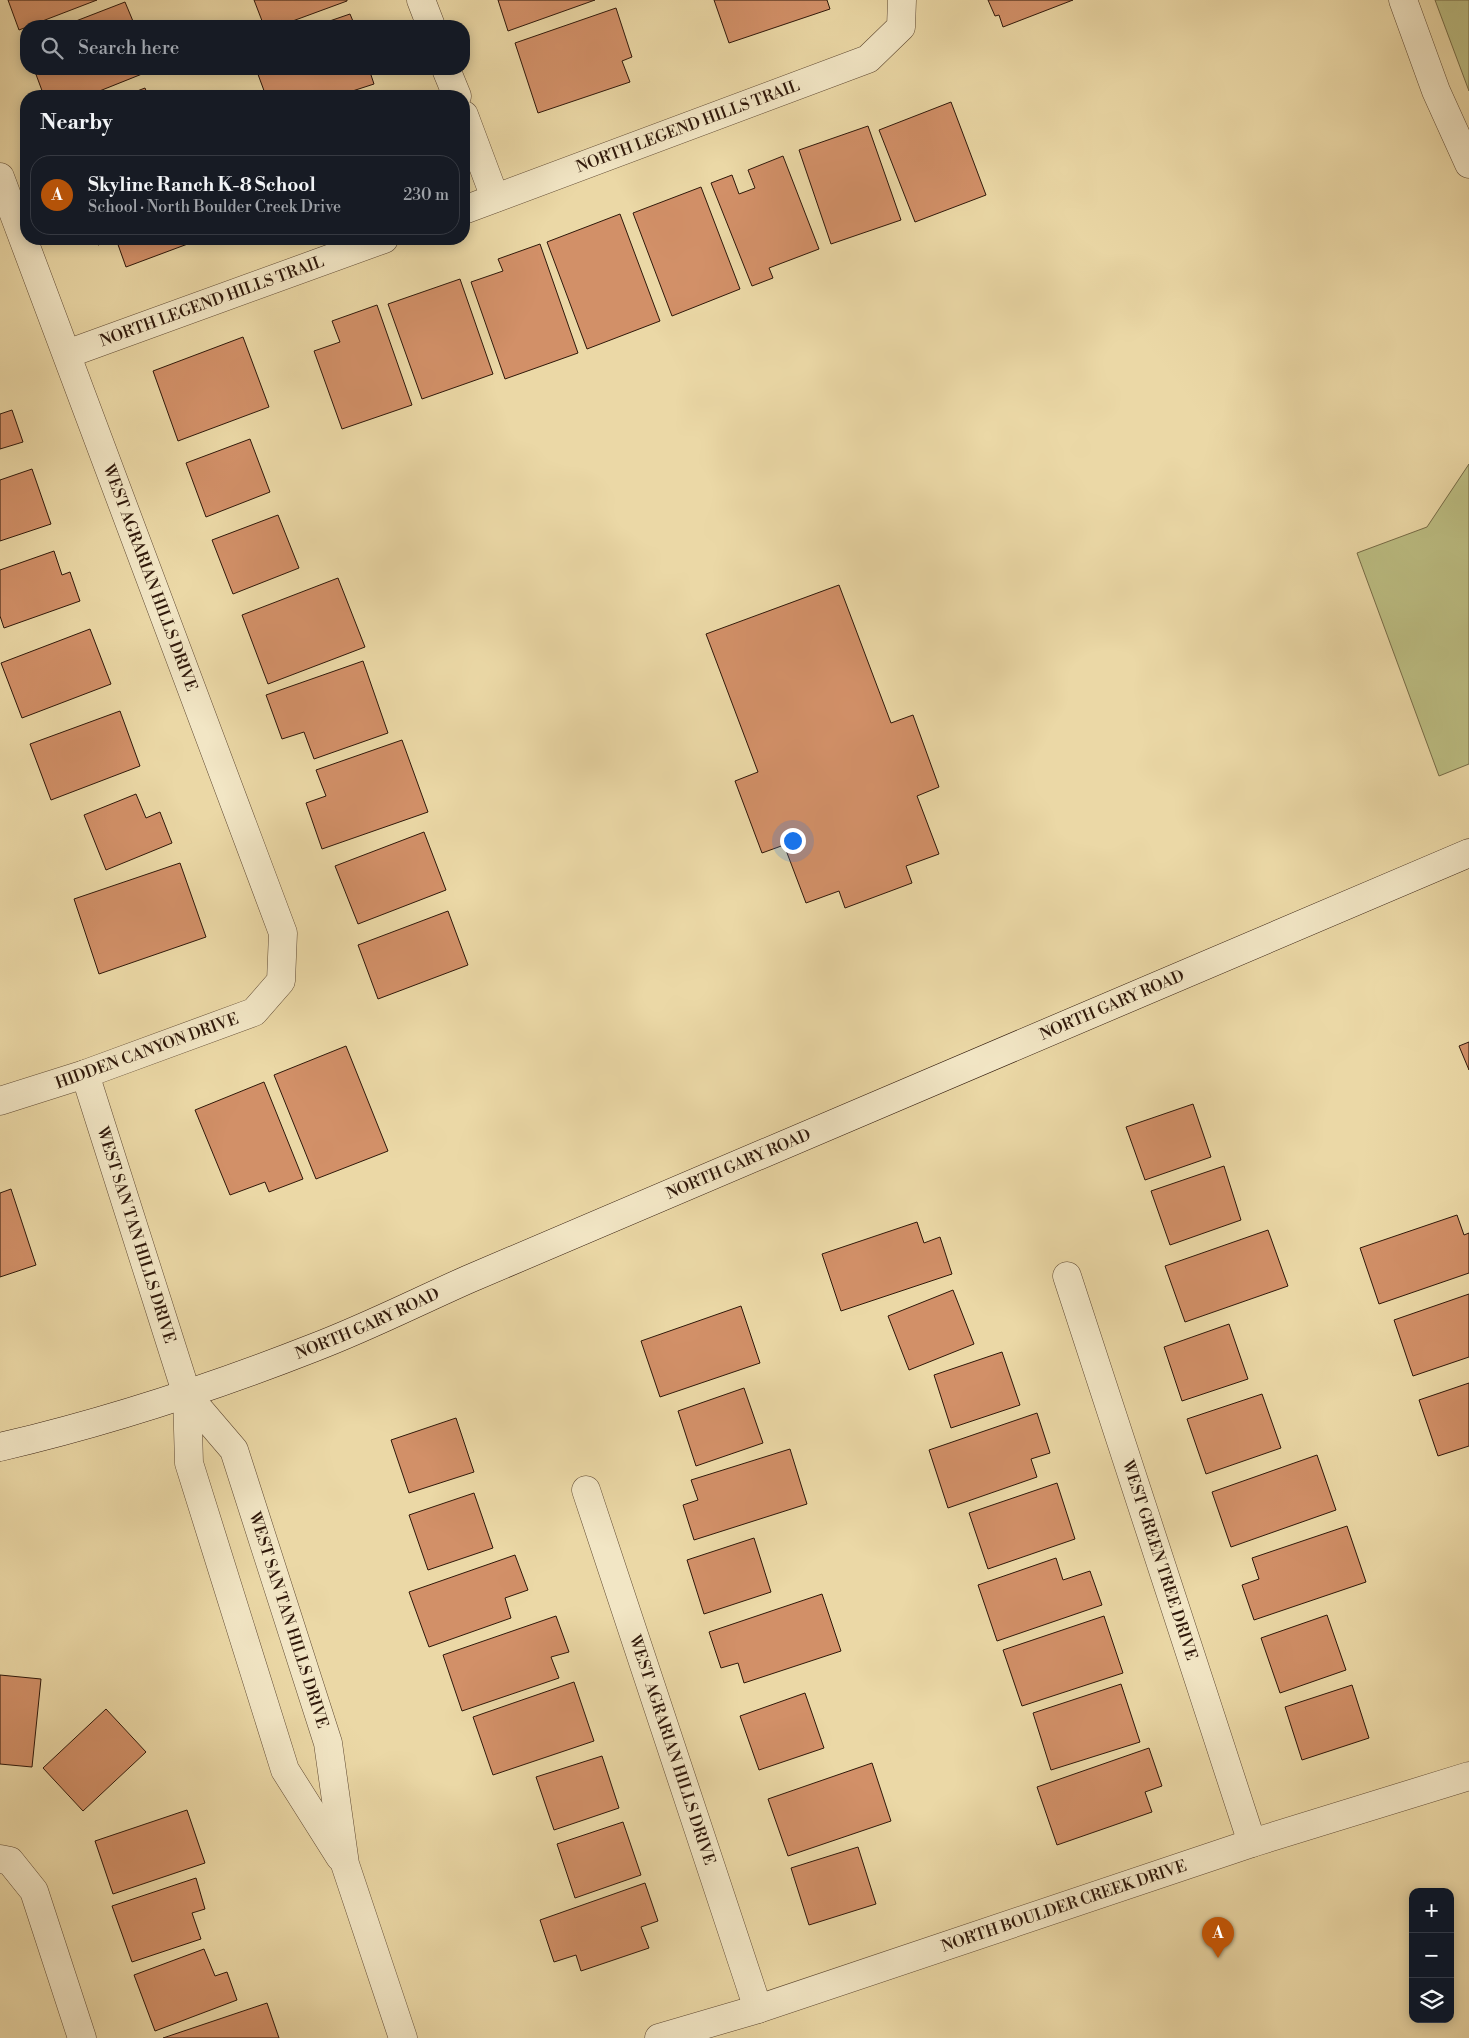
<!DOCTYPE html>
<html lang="en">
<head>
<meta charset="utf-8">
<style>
  :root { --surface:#171b24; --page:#242831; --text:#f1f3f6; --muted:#9ea1a6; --line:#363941; --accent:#b45309 }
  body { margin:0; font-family:"Libre Bodoni",serif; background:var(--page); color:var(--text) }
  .controls { position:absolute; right:15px; bottom:15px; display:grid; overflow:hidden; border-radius:10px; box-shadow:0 2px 12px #0003 }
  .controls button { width:45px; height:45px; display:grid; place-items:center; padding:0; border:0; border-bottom:1px solid var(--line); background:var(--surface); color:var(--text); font:25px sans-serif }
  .you { position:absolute; left:792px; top:840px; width:18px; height:18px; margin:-12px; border:4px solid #fff; border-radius:50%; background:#1a73e8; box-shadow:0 0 0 8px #1a73e833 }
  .badge { display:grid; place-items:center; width:32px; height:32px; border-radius:50%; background:var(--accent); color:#fff; font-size:16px; font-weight:700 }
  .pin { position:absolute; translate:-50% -41px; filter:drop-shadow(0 1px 2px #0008) }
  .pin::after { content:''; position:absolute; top:26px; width:18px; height:15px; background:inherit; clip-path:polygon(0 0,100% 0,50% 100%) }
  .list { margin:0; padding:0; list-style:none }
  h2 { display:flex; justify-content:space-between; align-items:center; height:65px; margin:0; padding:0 20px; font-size:21px }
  h2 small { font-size:16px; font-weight:400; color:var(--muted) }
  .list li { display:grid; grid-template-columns:32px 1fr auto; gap:15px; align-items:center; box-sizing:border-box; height:80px; margin:0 10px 10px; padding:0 10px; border:1px solid var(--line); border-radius:20px }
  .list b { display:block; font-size:19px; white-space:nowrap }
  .list p { margin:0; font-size:16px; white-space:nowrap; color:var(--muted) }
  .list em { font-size:16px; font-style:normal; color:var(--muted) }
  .icon { flex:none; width:28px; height:28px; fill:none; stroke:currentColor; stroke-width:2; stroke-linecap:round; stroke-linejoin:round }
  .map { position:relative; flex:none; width:1469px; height:2038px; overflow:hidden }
  .search { position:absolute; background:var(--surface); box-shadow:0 2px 12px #0003; left:20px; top:20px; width:450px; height:55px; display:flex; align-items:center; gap:12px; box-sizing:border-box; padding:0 18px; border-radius:20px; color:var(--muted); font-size:19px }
  .panel { position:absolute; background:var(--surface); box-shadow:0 2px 12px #0003; left:20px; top:90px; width:450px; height:155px; border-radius:20px }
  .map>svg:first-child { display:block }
</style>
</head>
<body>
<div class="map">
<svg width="1469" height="2038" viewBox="0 0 1469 2038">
  <rect width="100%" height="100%" fill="#ebd8a6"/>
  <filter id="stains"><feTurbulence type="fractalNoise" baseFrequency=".004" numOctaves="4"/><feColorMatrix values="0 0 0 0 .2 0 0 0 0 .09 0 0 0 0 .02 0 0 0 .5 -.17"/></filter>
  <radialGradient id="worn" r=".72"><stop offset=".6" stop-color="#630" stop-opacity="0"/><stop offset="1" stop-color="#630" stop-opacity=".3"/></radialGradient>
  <!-- green -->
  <g fill="#bcbe83" stroke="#766b46">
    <polygon points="1435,0 1469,0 1469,91"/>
    <polygon points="1469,464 1469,764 1439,776 1357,553 1427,527"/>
  </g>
  <!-- building -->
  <g fill="#d29068" stroke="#2f180a">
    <polygon points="8,0 97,0 19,30"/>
    <polygon points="254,0 347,0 347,1 279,26 264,26"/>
    <polygon points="498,0 595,0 508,31"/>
    <polygon points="714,0 827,0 830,9 729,43"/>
    <polygon points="988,0 1073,0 1003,27 999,15 995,16"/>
    <polygon points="125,2 135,26 63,26"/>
    <polygon points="616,8 632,57 622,61 630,82 538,113 515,43"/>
    <polygon points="350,14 355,26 315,26"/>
    <polygon points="34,69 151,69 152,70 87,96 44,96"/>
    <polygon points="256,69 369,69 374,84 337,96 266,96"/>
    <polygon points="145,88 148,96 124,96"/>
    <polygon points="951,102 986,195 915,222 879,130"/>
    <polygon points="868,126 901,220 831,244 799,150"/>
    <polygon points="783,156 819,249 769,268 773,278 752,286 711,183 732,175 739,194 755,188 748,170"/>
    <polygon points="701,187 740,289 672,316 633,213"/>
    <polygon points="620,214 660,321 587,349 547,242"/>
    <polygon points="96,239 115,239 98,245"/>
    <polygon points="116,239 201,239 126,267"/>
    <polygon points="540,244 578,353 505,379 471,282 503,271 498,259"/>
    <polygon points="460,279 493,374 422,399 388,304"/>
    <polygon points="377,305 412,405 342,429 314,351 340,342 332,321"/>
    <polygon points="243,337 269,407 178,441 153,371"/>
    <polygon points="12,410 23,442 0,449 0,414"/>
    <polygon points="250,439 270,492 206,517 186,463"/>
    <polygon points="32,469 51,524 0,541 0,480"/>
    <polygon points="278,515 299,568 233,594 212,540"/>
    <polygon points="54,551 62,575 70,572 80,601 4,628 0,616 0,570"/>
    <polygon points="338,578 365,647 268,684 242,615"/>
    <polygon points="839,585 891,723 913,715 939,787 917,796 939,854 906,866 912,883 845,908 839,891 806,903 784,845 762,853 735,781 758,772 706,634"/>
    <polygon points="90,629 111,684 22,718 1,663"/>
    <polygon points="363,661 388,733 314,759 304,732 282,739 266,695"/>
    <polygon points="120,711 140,766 51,800 30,744"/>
    <polygon points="402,740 428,812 322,849 306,803 326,796 316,770"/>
    <polygon points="136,794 146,818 160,812 172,843 106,870 84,815"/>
    <polygon points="424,832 446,890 358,924 335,866"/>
    <polygon points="180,863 206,937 99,974 74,899"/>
    <polygon points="448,911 468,965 378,999 358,945"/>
    <polygon points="1469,1042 1469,1070 1459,1046"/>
    <polygon points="346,1046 388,1151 316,1179 274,1075"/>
    <polygon points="264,1082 303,1179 269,1192 265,1182 230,1195 195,1110"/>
    <polygon points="1193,1104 1211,1157 1145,1180 1126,1127"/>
    <polygon points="1224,1166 1241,1220 1170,1245 1151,1191"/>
    <polygon points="11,1189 36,1265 0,1277 0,1193"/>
    <polygon points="1457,1215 1464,1235 1469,1233 1469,1273 1379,1304 1360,1248"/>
    <polygon points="917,1222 924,1243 940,1237 952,1274 841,1311 822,1254"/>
    <polygon points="1268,1230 1288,1286 1185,1322 1165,1266"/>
    <polygon points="953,1290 974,1344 909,1370 888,1316"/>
    <polygon points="1469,1294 1469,1357 1413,1376 1394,1320"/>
    <polygon points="741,1306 760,1363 660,1397 641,1341"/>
    <polygon points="1229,1324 1248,1379 1182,1401 1164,1347"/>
    <polygon points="1002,1352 1020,1405 951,1428 934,1375"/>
    <polygon points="1469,1383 1469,1446 1438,1456 1419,1400"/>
    <polygon points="744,1388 763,1443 696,1466 678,1411"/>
    <polygon points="1262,1394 1281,1448 1206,1474 1187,1419"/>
    <polygon points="1037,1413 1050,1453 1031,1459 1037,1477 948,1508 929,1450"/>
    <polygon points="456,1418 474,1472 409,1493 391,1440"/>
    <polygon points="790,1449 807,1504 694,1540 683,1505 698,1500 691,1480"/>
    <polygon points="1317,1455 1336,1510 1231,1547 1212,1492"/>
    <polygon points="1057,1483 1075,1539 988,1569 969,1513"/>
    <polygon points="474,1493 493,1548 428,1570 409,1515"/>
    <polygon points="1347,1526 1366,1582 1254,1620 1242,1585 1259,1579 1252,1558"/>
    <polygon points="754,1538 771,1592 704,1614 687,1560"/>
    <polygon points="515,1555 528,1590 505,1598 511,1618 429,1647 409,1592"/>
    <polygon points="1056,1558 1063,1580 1090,1571 1102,1605 997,1641 978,1585"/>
    <polygon points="822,1594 841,1651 744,1683 738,1663 721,1668 709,1632"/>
    <polygon points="1327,1615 1346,1670 1280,1693 1261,1638"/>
    <polygon points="556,1616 569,1652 551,1657 559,1678 462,1711 443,1655"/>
    <polygon points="1104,1616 1123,1673 1022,1706 1003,1650"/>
    <polygon points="0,1675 41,1679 32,1767 0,1764"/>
    <polygon points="574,1682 594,1741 493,1775 473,1717"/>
    <polygon points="1121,1684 1140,1742 1051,1770 1033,1713"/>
    <polygon points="1352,1685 1369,1738 1302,1760 1285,1707"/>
    <polygon points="805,1693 824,1748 759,1770 740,1716"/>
    <polygon points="106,1709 146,1752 83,1811 43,1768"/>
    <polygon points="1149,1748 1162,1786 1145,1792 1152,1812 1057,1845 1037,1787"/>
    <polygon points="602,1756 619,1808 554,1830 536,1777"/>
    <polygon points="872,1763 891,1821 788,1856 768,1799"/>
    <polygon points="187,1810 205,1863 113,1894 95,1841"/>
    <polygon points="623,1822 641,1875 575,1898 557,1844"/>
    <polygon points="858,1847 876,1904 809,1925 791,1868"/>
    <polygon points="196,1878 205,1909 192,1913 201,1939 132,1962 112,1906"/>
    <polygon points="645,1883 658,1921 641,1927 649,1948 581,1971 576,1955 554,1962 540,1920"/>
    <polygon points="204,1949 215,1976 227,1972 237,2000 155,2031 134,1975"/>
    <polygon points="267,2003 279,2038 163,2038"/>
  </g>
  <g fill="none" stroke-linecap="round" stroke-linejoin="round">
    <!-- minor casing -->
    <g stroke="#5e4831" stroke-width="29">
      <g id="minor">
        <polyline points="421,0 431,26"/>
        <polyline points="1403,0 1436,91 1469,164"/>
        <polyline points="446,69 457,96"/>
        <polyline points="464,115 495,198"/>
        <path id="s1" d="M0,177L283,933L281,981L254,1012L85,1074L0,1101"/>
        <path id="s2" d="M464,210L868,59L901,27L902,0"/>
        <path id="s3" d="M67,354L384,239"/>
        <path id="s4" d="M85,1074L187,1395"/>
        <path id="s5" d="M1067,1276L1252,1843"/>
        <path id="s6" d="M586,1490L758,2009"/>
        <polyline points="0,1859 10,1861 34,1891 82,2038"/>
        <path id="s7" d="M659,2038L758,2009L1252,1843L1469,1776"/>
      </g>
    </g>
    <!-- tertiary casing -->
    <g stroke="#5e4831" stroke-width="29">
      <g id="tertiary">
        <path id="s8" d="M187,1395L234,1450L328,1743L345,1864L403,2038"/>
        <polyline points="187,1395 189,1463 285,1770 340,1857"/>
      </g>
    </g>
    <!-- secondary casing -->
    <g stroke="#2f180a" stroke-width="29">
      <g id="secondary">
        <path id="s9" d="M0,1447C107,1422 211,1388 313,1348C366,1328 417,1302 469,1279L1469,853"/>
      </g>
    </g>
    <!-- minor -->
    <use href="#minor" stroke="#f2e6c5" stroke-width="28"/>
    <!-- tertiary -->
    <use href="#tertiary" stroke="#f2e6c5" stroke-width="28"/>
    <!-- secondary -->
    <use href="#secondary" stroke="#f2e6c5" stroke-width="28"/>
  </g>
  <g text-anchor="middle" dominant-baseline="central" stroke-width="4" stroke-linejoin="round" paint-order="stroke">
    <!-- street labels -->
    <g font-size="16" fill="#2f180a" stroke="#f2e6c5">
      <text stroke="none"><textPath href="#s2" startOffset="239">NORTH LEGEND HILLS TRAIL</textPath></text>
      <text stroke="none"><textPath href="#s3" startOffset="154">NORTH LEGEND HILLS TRAIL</textPath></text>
      <text stroke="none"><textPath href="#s1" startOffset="428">WEST AGRARIAN HILLS DRIVE</textPath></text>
      <text stroke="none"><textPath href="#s9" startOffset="1198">NORTH GARY ROAD</textPath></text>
      <text transform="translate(147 1051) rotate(-20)">HIDDEN CANYON DRIVE</text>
      <text stroke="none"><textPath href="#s9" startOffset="792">NORTH GARY ROAD</textPath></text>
      <text stroke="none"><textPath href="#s4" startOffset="169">WEST SAN TAN HILLS DRIVE</textPath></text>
      <text stroke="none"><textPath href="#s9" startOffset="388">NORTH GARY ROAD</textPath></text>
      <text stroke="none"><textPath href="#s5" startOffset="299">WEST GREEN TREE DRIVE</textPath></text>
      <text stroke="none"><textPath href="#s8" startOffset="251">WEST SAN TAN HILLS DRIVE</textPath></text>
      <text stroke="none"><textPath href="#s6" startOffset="274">WEST AGRARIAN HILLS DRIVE</textPath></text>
      <text stroke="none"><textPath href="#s7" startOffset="426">NORTH BOULDER CREEK DRIVE</textPath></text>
    </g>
  </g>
  <rect width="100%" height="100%" filter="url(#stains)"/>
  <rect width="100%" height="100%" fill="url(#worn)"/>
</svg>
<div class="controls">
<button>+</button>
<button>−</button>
<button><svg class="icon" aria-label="layers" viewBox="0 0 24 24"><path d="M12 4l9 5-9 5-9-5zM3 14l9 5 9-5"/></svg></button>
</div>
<div class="you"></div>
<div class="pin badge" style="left:1218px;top:1958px">A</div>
<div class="search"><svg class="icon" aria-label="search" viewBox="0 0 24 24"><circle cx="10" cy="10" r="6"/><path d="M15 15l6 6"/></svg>Search here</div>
<section class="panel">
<h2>Nearby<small></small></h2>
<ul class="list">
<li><span class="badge">A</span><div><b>Skyline Ranch K-8 School</b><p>School · North Boulder Creek Drive</p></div><em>230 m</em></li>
</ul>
</section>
</div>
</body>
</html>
